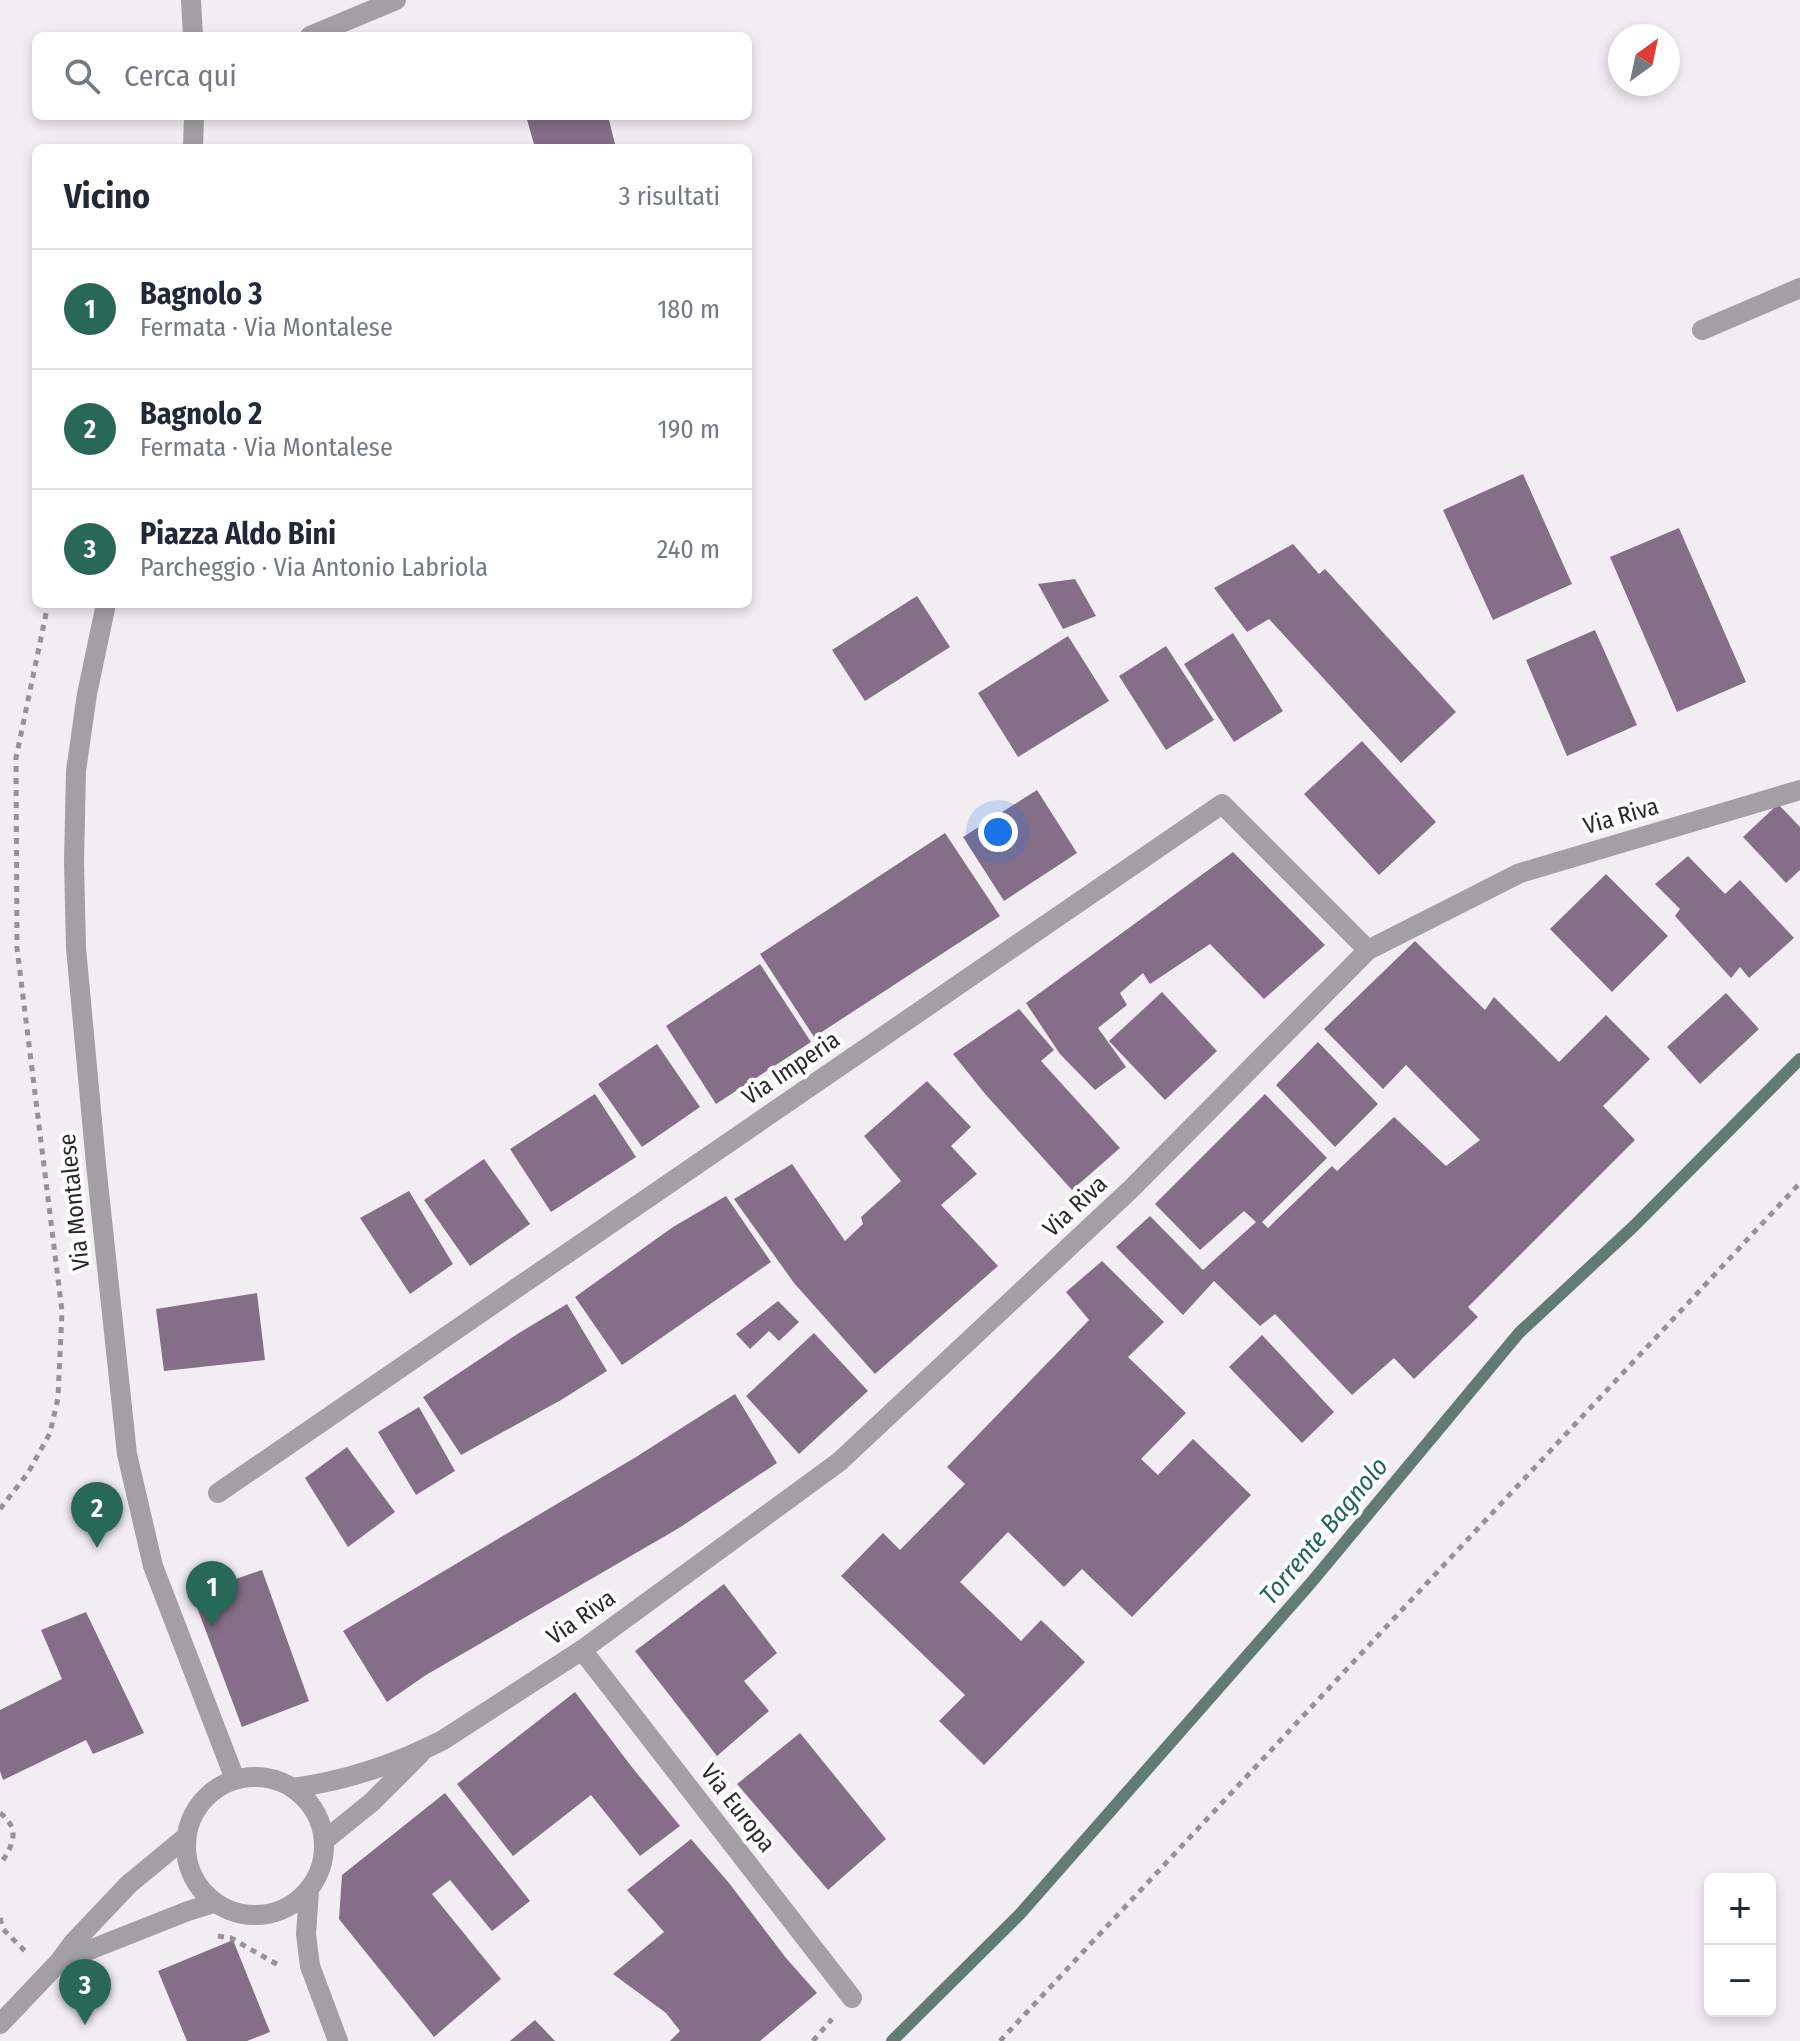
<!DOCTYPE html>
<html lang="it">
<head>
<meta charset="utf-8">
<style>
  :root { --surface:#fff; --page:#f2f2f3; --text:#1f2937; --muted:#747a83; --line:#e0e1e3; --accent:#276857 }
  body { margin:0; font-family:"Fira Sans Condensed",sans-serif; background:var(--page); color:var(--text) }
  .controls { position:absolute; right:24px; bottom:24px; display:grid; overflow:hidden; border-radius:12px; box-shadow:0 4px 12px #0003 }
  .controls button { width:72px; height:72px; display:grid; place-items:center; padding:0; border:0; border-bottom:2px solid var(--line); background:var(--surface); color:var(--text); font:40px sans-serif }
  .compass { position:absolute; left:1608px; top:24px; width:72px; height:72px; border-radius:50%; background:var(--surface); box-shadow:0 4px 12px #0003; rotate:33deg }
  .you { position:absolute; left:998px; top:832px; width:28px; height:28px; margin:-20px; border:6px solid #fff; border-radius:50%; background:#1a73e8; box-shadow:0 0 0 12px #1a73e833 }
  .badge { display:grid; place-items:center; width:52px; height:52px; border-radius:50%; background:var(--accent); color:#fff; font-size:26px; font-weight:700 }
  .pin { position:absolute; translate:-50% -66px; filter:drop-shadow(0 2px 4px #0008) }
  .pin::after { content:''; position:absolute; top:42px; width:28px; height:24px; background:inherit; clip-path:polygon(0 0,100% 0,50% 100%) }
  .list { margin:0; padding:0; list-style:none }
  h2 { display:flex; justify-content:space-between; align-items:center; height:104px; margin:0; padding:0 32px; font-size:34px }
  h2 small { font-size:26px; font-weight:400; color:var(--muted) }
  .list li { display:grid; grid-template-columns:52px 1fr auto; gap:24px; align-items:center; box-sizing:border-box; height:120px; padding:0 32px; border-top:2px solid var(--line) }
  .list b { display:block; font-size:30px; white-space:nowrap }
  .list p { margin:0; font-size:26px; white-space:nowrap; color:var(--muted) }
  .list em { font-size:26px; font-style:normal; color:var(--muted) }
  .icon { flex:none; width:44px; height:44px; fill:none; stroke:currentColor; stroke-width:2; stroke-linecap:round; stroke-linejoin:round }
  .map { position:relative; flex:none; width:1800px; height:2041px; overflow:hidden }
  .search { position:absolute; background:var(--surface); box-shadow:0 4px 12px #0003; left:32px; top:32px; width:720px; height:88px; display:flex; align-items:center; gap:20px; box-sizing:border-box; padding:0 28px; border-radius:12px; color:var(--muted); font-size:30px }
  .panel { position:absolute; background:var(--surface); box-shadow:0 4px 12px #0003; left:32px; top:144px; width:720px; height:464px; border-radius:12px }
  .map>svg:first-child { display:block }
</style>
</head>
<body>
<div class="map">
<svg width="1800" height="2041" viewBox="0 0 1800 2041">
  <rect width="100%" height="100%" fill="#f2edf2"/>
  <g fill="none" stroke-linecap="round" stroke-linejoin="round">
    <!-- stream -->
    <polyline stroke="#617c73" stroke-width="12" points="892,2041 1020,1914 1310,1584 1519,1333 1634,1226 1800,1059"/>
  </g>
  <!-- building -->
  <g fill="#856e87">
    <polygon points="526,116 608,116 616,148 535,148"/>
    <polygon points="1523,474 1572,584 1493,620 1443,510"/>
    <polygon points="1679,528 1746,682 1677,712 1610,557"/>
    <polygon points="1293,544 1319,574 1325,569 1456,712 1401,763 1269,619 1247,632 1214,588"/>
    <polygon points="1075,579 1096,616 1063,629 1038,584"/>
    <polygon points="917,596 950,647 865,701 832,650"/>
    <polygon points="1595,630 1637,725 1567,756 1526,660"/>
    <polygon points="1233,633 1283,711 1234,742 1184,664"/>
    <polygon points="1068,636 1109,701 1018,757 978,693"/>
    <polygon points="1166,646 1214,720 1166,750 1119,676"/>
    <polygon points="1362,741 1436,822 1379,875 1304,794"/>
    <polygon points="1037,790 1077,853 1004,901 963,837"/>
    <polygon points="1778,804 1800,827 1800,870 1786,883 1743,837"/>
    <polygon points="945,833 1000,916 814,1037 760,954"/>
    <polygon points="1233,852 1325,945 1264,999 1210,944 1150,984 1143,973 1120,993 1127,1005 1098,1028 1126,1067 1095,1090 1060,1054 1026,1003"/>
    <polygon points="1688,856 1725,894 1740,880 1794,938 1749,978 1740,967 1731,978 1675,916 1680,909 1655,884"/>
    <polygon points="1606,874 1668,936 1612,992 1550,929"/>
    <polygon points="1415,941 1485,1010 1494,997 1559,1062 1606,1015 1650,1059 1603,1106 1635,1140 1468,1307 1478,1317 1414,1379 1394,1358 1352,1395 1275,1314 1260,1326 1214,1281 1183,1315 1116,1247 1150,1216 1203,1270 1256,1222 1244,1211 1200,1250 1155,1204 1265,1094 1327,1158 1262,1222 1268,1228 1332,1166 1337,1171 1394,1117 1446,1166 1480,1140 1406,1065 1383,1089 1324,1029"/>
    <polygon points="760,964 811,1042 716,1104 666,1026"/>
    <polygon points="1162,992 1217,1051 1165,1100 1109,1041"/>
    <polygon points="1726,993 1759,1029 1700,1084 1667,1047"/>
    <polygon points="1019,1009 1054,1050 1041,1061 1120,1148 1072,1190 986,1095 953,1054"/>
    <polygon points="1318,1042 1378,1104 1335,1147 1276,1085"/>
    <polygon points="657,1044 700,1107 642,1147 598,1084"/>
    <polygon points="927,1081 971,1127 951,1146 977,1174 941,1205 998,1266 875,1374 794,1283 734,1199 792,1164 845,1241 863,1224 861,1217 901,1181 864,1136"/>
    <polygon points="595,1094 636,1157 551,1212 510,1149"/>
    <polygon points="484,1159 530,1224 470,1266 424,1200"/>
    <polygon points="409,1191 453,1264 410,1294 360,1218"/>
    <polygon points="726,1196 771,1262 622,1365 575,1297 673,1227"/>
    <polygon points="1102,1261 1164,1322 1128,1357 1186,1413 1141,1459 1158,1475 1193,1439 1251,1495 1132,1617 1082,1569 1064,1587 1008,1532 960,1582 1021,1641 1041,1620 1085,1662 984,1765 939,1721 965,1695 841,1576 883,1533 900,1550 965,1484 947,1467 1089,1320 1066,1292"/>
    <polygon points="257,1293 265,1360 164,1371 156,1309"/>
    <polygon points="778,1301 799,1322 779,1341 769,1331 750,1349 736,1334"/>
    <polygon points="567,1304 607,1371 561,1400 461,1455 423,1397 519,1333"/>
    <polygon points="814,1333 868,1391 799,1454 746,1396"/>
    <polygon points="1262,1335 1334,1412 1302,1443 1229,1367"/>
    <polygon points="735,1394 777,1463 679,1528 426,1675 387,1702 343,1631 636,1457"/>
    <polygon points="419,1407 455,1471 416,1495 378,1432"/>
    <polygon points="347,1447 395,1512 348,1547 305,1478"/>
    <polygon points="262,1570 309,1701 242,1727 192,1594"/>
    <polygon points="724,1584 777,1653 744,1681 769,1711 717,1756 635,1651"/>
    <polygon points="86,1612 144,1733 93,1754 86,1740 3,1780 0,1771 0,1710 62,1679 41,1630"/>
    <polygon points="575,1692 631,1766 680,1826 640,1856 591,1795 513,1856 457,1784"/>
    <polygon points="800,1733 886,1839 828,1890 737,1784"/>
    <polygon points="445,1793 530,1901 492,1931 450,1880 432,1894 501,1979 434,2037 339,1919 342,1875"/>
    <polygon points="691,1839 729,1883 786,1958 817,1993 760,2041 670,2041 680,2031 666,2013 613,1974 664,1932 627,1890"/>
    <polygon points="233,1940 270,2032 247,2041 187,2041 158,1971"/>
    <polygon points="535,2020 555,2041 510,2041"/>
  </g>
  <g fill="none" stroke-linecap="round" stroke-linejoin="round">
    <!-- path -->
    <g stroke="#969296" stroke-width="5" stroke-dasharray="6 6" stroke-linecap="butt">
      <polyline points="0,1509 28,1473 50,1433 58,1398 62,1311 17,948 16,758 48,604"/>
      <path d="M0,1813C22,1830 12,1846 0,1865"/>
      <polyline points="0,1918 3,1929 27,1953"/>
      <polyline points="218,1936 231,1938 280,1966"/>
      <polyline points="69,1993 81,2005 111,1978"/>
      <polyline points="813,2041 832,2019"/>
      <polyline points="1000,2041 1800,1183"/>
    </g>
    <!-- minor -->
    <g stroke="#a2a0a2" stroke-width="20">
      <polyline points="191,0 193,36"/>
      <polyline points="310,36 396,0"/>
      <polyline points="193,148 194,116"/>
      <polyline points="1702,330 1800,288"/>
      <polyline points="106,604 87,694 76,771 74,862 76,948 96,1164 127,1454 153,1566 235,1779"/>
      <polyline points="218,1493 1222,804 1368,950"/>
      <polyline points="582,1650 852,1998"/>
      <circle cx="255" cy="1846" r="69"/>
      <path d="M293,1788C345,1781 396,1764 443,1740L582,1650L839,1462L1131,1189L1368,950L1520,873L1800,790"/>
      <polyline points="325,1840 372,1802 420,1754"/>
      <polyline points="309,1891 306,1934 310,1966 338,2041"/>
      <polyline points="59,1962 188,1911 214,1903"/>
      <polyline points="0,2024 59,1962 73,1943 129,1884 186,1837"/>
    </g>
  </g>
  <g text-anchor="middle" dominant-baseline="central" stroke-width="8" stroke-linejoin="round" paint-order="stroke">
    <!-- street labels -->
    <g font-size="24" fill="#2a292a" stroke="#fff">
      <text transform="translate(1621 816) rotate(-16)">Via Riva</text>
      <text transform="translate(791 1068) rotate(-34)">Via Imperia</text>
      <text transform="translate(74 1202) rotate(-96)">Via Montalese</text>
      <text transform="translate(1075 1206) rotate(-43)">Via Riva</text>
      <text transform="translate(581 1617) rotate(-35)">Via Riva</text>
      <text transform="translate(738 1808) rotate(52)">Via Europa</text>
    </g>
    <!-- water labels -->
    <g font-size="26" font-style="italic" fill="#1e6553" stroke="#fff">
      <text transform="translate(1324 1531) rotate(-50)">Torrente Bagnolo</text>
    </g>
  </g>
</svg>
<div class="controls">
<button>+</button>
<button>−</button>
</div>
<svg class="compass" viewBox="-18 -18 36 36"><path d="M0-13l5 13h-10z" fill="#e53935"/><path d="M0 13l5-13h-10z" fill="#747a83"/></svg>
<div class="you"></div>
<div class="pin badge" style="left:212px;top:1627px">1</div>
<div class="pin badge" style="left:97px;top:1548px">2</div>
<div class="pin badge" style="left:85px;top:2025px">3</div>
<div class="search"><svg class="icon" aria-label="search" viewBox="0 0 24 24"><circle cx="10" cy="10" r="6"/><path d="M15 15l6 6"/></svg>Cerca qui</div>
<section class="panel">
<h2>Vicino<small>3 risultati</small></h2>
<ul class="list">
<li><span class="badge">1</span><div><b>Bagnolo 3</b><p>Fermata · Via Montalese</p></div><em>180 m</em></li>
<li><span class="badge">2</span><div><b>Bagnolo 2</b><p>Fermata · Via Montalese</p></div><em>190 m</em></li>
<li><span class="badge">3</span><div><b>Piazza Aldo Bini</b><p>Parcheggio · Via Antonio Labriola</p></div><em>240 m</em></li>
</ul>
</section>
</div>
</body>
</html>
